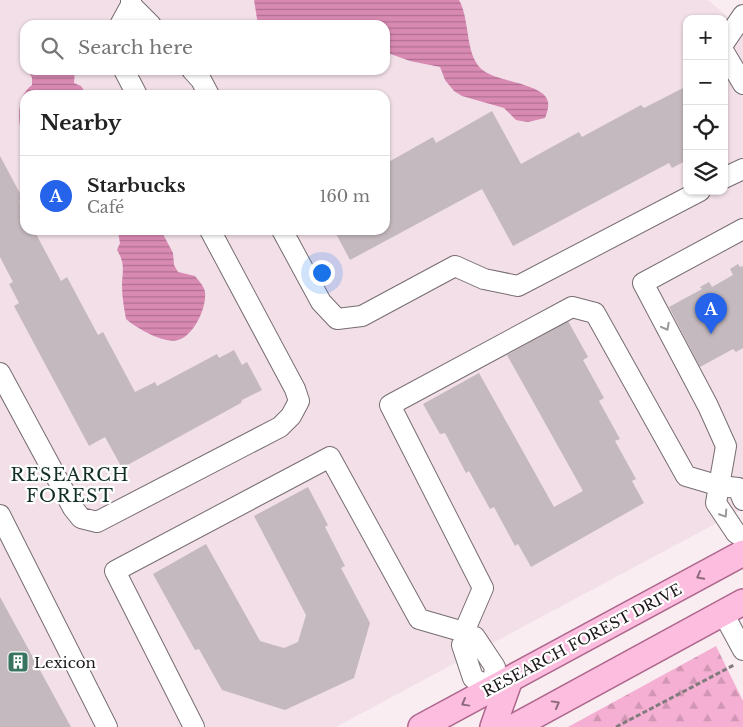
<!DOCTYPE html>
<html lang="en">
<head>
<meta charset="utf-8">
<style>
  :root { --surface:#fff; --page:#f6f6f6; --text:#222; --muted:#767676; --line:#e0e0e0; --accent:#2563eb }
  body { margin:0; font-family:"Libre Baskerville",serif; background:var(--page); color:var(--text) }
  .controls { position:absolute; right:15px; top:15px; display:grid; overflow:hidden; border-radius:10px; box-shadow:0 1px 4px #0004 }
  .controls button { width:45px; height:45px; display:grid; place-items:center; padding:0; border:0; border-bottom:1px solid var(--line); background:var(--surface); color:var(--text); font:25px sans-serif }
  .you { position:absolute; left:321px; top:272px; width:18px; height:18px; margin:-12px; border:4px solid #fff; border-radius:50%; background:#1a73e8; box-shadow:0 0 0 8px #1a73e833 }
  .badge { display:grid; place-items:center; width:32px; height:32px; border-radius:50%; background:var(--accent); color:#fff; font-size:16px; font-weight:700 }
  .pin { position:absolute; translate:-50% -41px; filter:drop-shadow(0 1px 2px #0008) }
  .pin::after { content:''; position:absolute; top:26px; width:18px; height:15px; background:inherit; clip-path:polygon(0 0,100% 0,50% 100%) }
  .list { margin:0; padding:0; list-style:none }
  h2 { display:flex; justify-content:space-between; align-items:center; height:65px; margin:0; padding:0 20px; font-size:21px }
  h2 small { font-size:16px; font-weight:400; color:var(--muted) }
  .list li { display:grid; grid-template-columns:32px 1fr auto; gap:15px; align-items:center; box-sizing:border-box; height:80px; padding:0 20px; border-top:1px solid var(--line) }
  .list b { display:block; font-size:19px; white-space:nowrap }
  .list p { margin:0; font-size:16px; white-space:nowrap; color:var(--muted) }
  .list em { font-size:16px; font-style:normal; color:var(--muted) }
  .icon { flex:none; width:28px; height:28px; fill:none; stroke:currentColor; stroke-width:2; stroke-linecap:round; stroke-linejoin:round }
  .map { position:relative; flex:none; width:743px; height:727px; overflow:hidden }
  .search { position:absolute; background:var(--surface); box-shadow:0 1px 4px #0004; left:20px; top:20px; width:370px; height:55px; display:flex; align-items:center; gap:12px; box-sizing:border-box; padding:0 18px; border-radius:15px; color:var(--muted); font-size:19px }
  .panel { position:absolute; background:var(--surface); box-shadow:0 1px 4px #0004; left:20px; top:90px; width:370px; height:145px; border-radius:15px }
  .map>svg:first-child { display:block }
</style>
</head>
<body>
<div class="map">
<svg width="743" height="727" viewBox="0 0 743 727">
  <defs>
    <pattern id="forest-firs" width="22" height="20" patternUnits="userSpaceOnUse" patternTransform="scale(1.25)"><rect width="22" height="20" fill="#f4afd2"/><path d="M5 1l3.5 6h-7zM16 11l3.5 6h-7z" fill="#d196b4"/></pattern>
    <pattern id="water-rules" width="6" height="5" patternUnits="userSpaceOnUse" patternTransform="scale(1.25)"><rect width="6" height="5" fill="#d98ab3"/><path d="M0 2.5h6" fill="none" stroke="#af7091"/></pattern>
  </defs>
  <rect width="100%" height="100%" fill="#f9edf2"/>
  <!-- built -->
  <path fill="#f2dfe8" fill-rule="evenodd" d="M0,0H706L709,1L743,30V509L336,727H0ZM687,19H724V191H687ZM25,25H385V70H25ZM25,95H385V230H25Z"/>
  <!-- forest -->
  <polygon fill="url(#forest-firs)" points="716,646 743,701 743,727 568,727"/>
  <!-- water -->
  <g fill="url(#water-rules)">
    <path d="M254,0H459C471,21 464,57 484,71C499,82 545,84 548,102C549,107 547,113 545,118L528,122L521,121L516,120L504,108L462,96L454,91L445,80L440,67L410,61L385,52V25H258Z"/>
    <path d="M28,70H75L74,83L81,86L87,95H25V139L22,137C18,119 16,97 32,85V78Z"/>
    <path d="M114,230H153L163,234L173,253L174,265L178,272L195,276C199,281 204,286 205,292C207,307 194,336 178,340C164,344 136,328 126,319C124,308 122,297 122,286C122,271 126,265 117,250L120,243L118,232Z"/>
  </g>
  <!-- building -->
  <g fill="#c4b9be">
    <polygon points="687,86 687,160 672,168 669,163 513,246 482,189 350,260 334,230 385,230 385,164 433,137 436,143 492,111 521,164 579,132 582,137 641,105 644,108"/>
    <polygon points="0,156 23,199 19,201 25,212 25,230 34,230 61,281 67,277 98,335 103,332 135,392 155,382 157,386 217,354 219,358 234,350 242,365 247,362 262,390 242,400 241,403 122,468 105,437 89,446 14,306 19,303 9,284 13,282 0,257"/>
    <polygon points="738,264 740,267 743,266 743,348 736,352 733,349 700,367 669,307 702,289 700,287 709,282 712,287 733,275 730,269"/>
    <polygon points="568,321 588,357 583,360 604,398 599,401 620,439 615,441 636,479 632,481 644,503 531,567 518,544 515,546 494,507 490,509 469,471 466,473 445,433 440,434 423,404 479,373 554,507 583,491 507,355"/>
    <polygon points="308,487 328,525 325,527 345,566 341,568 370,623 354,678 285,710 222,690 199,649 195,650 153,574 206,544 260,641 284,648 298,642 306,615 254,516"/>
    <polygon points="0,597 71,727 0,727"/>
  </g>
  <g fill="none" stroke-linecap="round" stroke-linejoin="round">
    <!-- minor casing -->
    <g stroke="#776d71" stroke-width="22">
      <g id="minor">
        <polyline points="131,5 151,25"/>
        <polyline points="120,25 131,5 131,0"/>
        <polyline points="724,43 743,15"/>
        <polyline points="724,52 743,84"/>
        <polyline points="124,70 137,95"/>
        <polyline points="192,70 201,80 209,95"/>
        <polyline points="724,178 743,169"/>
        <polyline points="743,229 643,283 708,406 726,446 716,503 736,533 743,537"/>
        <polyline points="282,230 321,302 337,319 362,316 455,266 484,279 518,286 700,191"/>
        <polyline points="0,373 73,508 81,518 97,522 280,427 291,416 299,401 295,389 210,230"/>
        <polyline points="0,515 107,727"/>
        <polyline points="723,613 743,650"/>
        <polyline points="464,632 483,588 390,405 572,307 595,313 686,476 720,486 738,488 743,500"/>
        <polygon points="468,637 475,637 495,667 492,689 473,678 462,645"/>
        <polyline points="194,727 115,571 330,457 419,619 464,632 468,637"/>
      </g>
    </g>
    <!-- major casing -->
    <g stroke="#ae678c" stroke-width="28">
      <g id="major">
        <polyline points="421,727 743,553"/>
        <polyline points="493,727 510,679"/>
        <polyline points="514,727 743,602"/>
      </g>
    </g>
    <!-- path -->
    <polyline stroke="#827b7e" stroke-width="3" stroke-dasharray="5 2.5" stroke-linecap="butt" points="616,727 734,665"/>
    <!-- minor -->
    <use href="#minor" stroke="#fff" stroke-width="20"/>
    <!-- major -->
    <use href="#major" stroke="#fdbddf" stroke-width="25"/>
  </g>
  <!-- one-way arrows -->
  <defs><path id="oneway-chevron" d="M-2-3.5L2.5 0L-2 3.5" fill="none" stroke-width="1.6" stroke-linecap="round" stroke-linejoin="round" transform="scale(1.25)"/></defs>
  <g stroke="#9a9899">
    <use href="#oneway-chevron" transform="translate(666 327) rotate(62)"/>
    <use href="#oneway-chevron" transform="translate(724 514) rotate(57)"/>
  </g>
  <g stroke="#8e6c7e">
    <use href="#oneway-chevron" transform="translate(700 576) rotate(152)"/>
    <use href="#oneway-chevron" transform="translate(465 703) rotate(151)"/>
    <use href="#oneway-chevron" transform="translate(556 704) rotate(-29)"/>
  </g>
  <!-- icons -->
  <defs>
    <g id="building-square" transform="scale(1.125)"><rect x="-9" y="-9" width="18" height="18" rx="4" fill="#38745f" stroke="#fefefe"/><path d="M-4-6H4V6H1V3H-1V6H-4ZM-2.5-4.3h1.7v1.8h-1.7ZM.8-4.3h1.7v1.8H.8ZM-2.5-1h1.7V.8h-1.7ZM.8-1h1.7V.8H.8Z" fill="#fff"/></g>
  </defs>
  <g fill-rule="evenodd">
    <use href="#building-square" x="18" y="662"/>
  </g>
  <g text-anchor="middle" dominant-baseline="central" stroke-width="4.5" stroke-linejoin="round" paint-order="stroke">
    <!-- street labels -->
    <g font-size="15" fill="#1e1a1c" stroke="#fefefe">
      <text transform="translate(582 640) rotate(-28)">RESEARCH FOREST DRIVE</text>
    </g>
    <!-- poi labels -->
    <g font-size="15" fill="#1e1a1c" stroke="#fefefe" text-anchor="start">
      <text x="34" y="662">Lexicon</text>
    </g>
    <!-- quarter labels -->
    <g font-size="18" letter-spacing="1" fill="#132f25" stroke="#fefefe">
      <text x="70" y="475">RESEARCH<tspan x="70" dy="21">FOREST</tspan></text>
    </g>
  </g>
</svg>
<div class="controls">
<button>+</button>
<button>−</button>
<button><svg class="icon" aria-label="locate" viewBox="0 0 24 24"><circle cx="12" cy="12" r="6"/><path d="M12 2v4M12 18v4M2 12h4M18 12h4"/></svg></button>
<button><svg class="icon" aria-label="layers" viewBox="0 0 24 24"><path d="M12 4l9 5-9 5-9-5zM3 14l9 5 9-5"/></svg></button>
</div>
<div class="you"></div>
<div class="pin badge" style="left:711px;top:334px">A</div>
<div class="search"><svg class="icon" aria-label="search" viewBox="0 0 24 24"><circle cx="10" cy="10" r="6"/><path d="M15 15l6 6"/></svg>Search here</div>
<section class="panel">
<h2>Nearby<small></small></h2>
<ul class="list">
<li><span class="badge">A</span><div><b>Starbucks</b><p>Café</p></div><em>160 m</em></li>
</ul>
</section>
</div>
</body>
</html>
